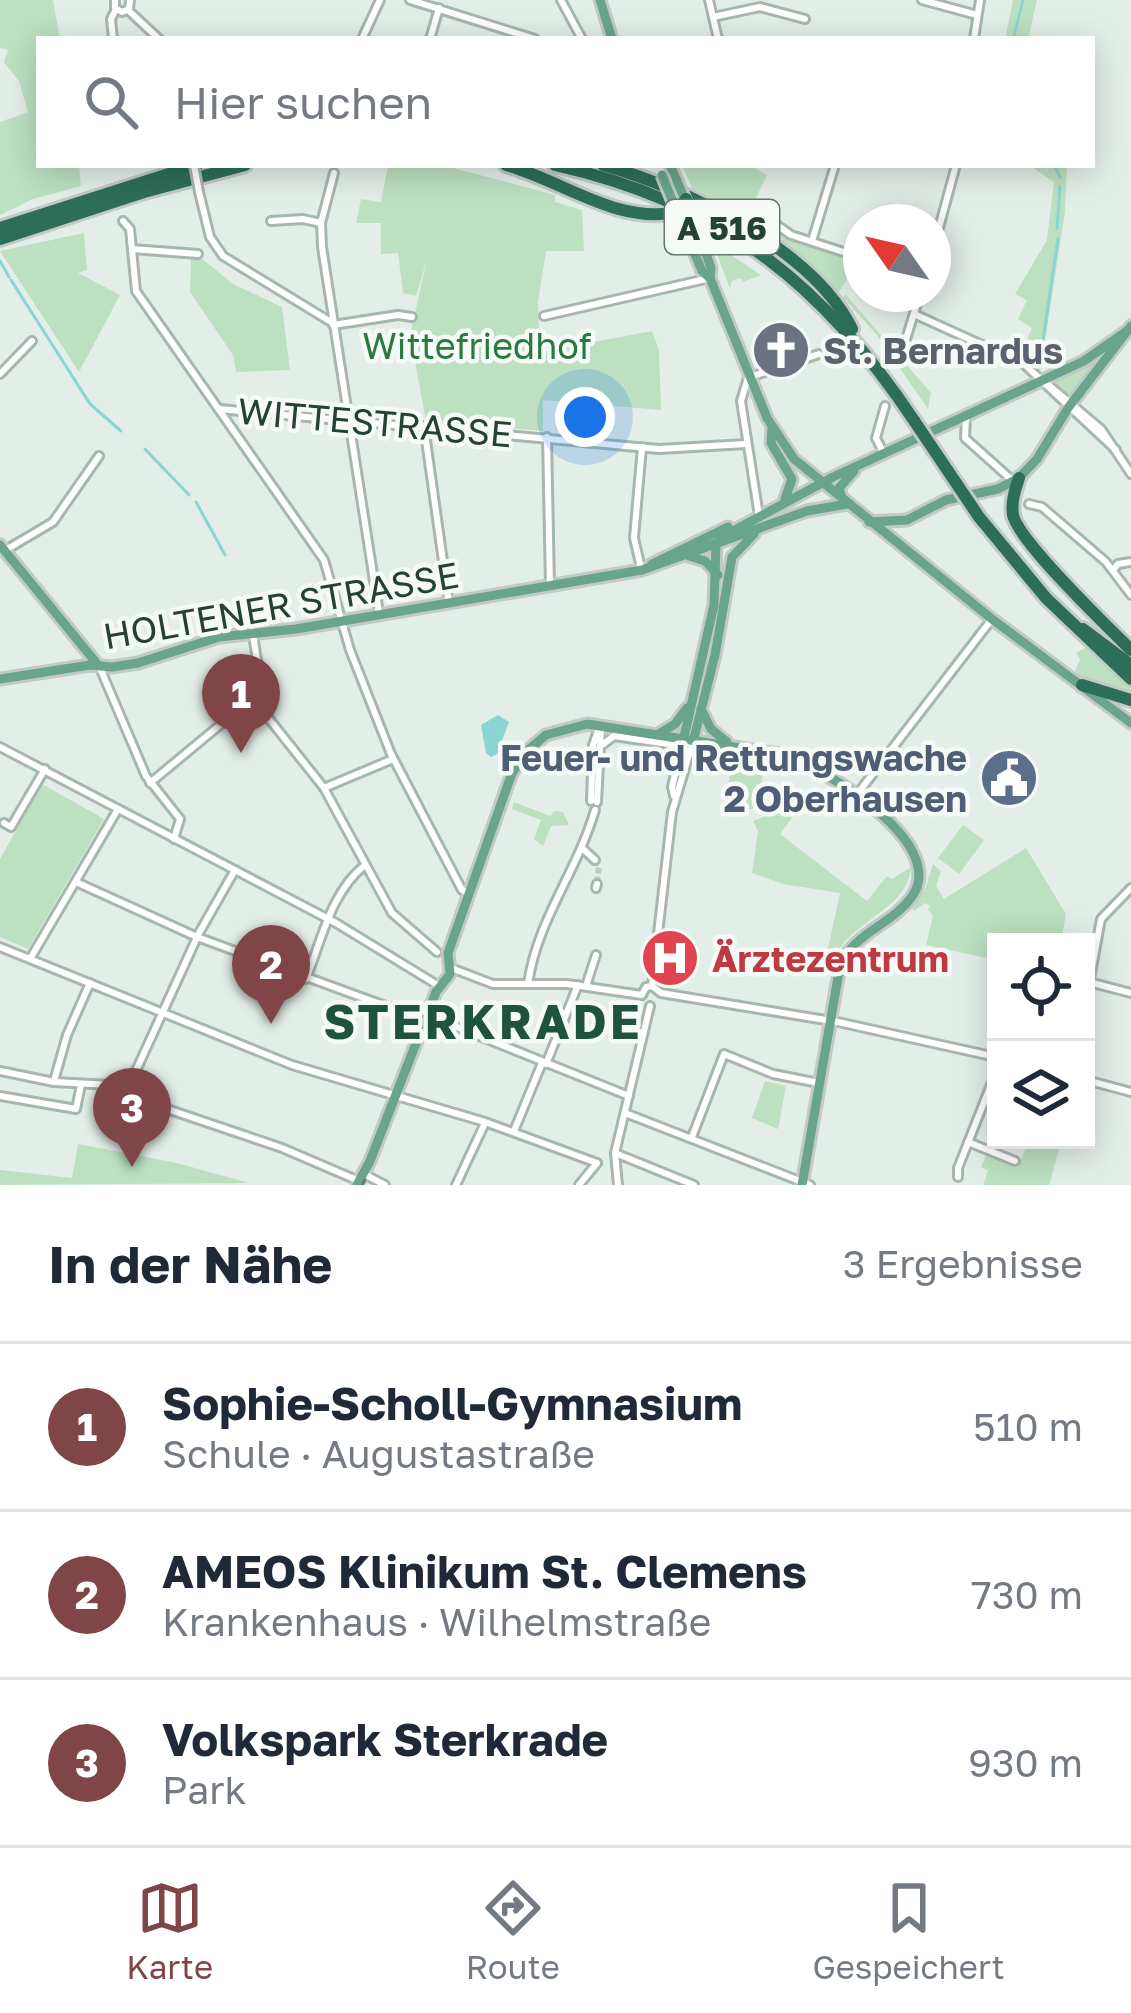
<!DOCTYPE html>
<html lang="de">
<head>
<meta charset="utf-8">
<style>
  :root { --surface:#fff; --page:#f6f6f7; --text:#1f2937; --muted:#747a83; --line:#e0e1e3; --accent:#804647 }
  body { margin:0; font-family:"Golos Text",sans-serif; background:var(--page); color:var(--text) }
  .controls { position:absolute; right:36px; bottom:36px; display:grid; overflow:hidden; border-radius:0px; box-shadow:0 6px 30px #0003 }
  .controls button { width:108px; height:108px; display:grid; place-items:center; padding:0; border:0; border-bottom:3px solid var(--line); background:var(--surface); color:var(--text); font:60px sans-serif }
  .compass { position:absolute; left:843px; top:204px; width:108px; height:108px; border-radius:50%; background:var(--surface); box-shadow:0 6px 30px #0003; rotate:304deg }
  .you { position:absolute; left:585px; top:417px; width:42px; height:42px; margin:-30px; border:9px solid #fff; border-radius:50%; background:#1a73e8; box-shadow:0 0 0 18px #1a73e833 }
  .badge { display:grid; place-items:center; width:78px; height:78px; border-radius:50%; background:var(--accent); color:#fff; font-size:39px; font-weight:700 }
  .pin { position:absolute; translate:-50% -99px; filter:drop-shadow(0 3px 6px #0008) }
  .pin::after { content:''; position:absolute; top:63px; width:42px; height:36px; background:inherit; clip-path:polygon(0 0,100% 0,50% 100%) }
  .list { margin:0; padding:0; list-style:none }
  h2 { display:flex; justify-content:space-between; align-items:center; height:156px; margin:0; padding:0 48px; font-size:51px }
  h2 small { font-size:39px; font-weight:400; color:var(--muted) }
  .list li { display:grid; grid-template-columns:78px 1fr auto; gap:36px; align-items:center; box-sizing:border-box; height:168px; padding:0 48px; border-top:3px solid var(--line) }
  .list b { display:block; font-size:45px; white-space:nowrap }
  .list p { margin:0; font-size:39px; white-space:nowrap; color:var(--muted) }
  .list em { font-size:39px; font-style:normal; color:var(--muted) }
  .icon { flex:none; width:66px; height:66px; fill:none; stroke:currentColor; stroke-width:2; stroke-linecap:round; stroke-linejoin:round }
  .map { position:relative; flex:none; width:1131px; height:1185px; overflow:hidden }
  .search { position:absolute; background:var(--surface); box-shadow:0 6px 30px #0003; left:36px; right:36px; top:36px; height:132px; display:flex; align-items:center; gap:30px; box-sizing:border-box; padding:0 42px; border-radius:0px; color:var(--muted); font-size:45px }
  .sheet { height:660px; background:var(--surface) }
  nav { display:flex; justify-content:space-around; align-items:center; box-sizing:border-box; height:168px; border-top:3px solid var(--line); background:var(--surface); font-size:33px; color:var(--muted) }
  nav a { display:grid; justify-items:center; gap:6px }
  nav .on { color:var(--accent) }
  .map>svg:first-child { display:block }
</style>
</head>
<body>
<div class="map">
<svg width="1131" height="1185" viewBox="0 0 1131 1185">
  <rect width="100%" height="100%" fill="#e4eee8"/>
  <!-- green -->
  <g fill="#bde0c1">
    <polygon points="0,0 53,0 60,39 39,39 39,165 79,165 81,186 33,199 0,215 0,122 28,112 19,81 4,62 8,50 0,48"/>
    <polygon points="1013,0 1037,0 1028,39 1005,39"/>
    <polygon points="442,165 555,195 555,202 582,210 584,251 546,251 538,302 540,352 652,331 659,350 661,410 543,400 543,431 426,421 410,335 427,259 416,296 403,293 398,253 381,254 381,223 356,223 361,199 381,202 388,166"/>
    <polygon points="682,165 749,165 767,175 750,210 786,236 857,264 839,292 772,234 692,188"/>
    <polygon points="1029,165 1067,165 1065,212 1044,347 1056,362 1039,370 1020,356 1032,328 1018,319 1027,300 1015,294 1047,240 1054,182"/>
    <polygon points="84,233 87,270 78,273 120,295 79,372 0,251"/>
    <polygon points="713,243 761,275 743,282 741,278 732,281 730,289"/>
    <polygon points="191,257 200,257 233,284 282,307 290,370 236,372 233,355 190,292"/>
    <polygon points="846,295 931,393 928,409 877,335 843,297"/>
    <polygon points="1111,349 1072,397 1055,385 1056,379"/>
    <polygon points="1085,648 1131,689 1131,698 1090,683 1074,672 1080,660 1076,653"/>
    <polygon points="733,755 765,759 759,800 752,809 725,806"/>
    <polygon points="42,784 104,819 28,949 0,937 0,859"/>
    <path d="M781,797L791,803L784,812L792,818L780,834L867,901L887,876L892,879L911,867C907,914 846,918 829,969L824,967L840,893L783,884L752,873L758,831L753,821L770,814Z"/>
    <polygon points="514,802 550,816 555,811 563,812 569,825 551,826 543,846 534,839 541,820 512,809"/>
    <polygon points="963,825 984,840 959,874 938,858"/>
    <polygon points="1026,848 1066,914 1061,942 996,942 996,960 926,945 933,916 928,909 931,906 925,903 914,911 912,908 925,890 933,864 941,871 936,886 944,899"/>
    <polygon points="765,1081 786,1086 778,1129 752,1118"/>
    <polygon points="1029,1140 1062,1140 1049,1185 983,1185 988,1170 981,1167 986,1155 1018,1167"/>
    <polygon points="78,1144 177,1163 249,1183 0,1185 0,1170 72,1178"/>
  </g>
  <!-- water -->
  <polygon fill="#8bd4d4" points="498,715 509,722 497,754 491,757 486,753 481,725"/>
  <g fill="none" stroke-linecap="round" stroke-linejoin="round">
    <!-- stream -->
    <g stroke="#8bd4d4" stroke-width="3">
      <polyline points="1013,39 1023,0"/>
      <polyline points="1054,165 1060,177"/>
      <polyline points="1057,229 1060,186"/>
      <polyline points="0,261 9,277"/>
      <polyline points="11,280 90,404 121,431"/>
      <polyline points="1042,347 1058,239"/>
      <polyline points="145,449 189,495"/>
      <polyline points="196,502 225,555"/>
    </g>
    <!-- minor-tunnel -->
    <polyline stroke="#bdcbc4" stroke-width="6" stroke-dasharray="6 3" stroke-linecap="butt" points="595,860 599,865 597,884"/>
    <!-- minor casing -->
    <g stroke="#a6b7ae" stroke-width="12">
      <g id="minor">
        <polyline points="115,0 115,8 122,12 129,9 130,0"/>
        <polyline points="410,0 535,39"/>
        <polyline points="561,0 582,39"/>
        <polyline points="709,0 718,39"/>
        <polyline points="922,0 977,15"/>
        <polyline points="128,10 159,39"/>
        <polyline points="713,17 760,7 805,19"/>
        <polyline points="113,39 111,19 116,9"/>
        <polyline points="362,39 380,0"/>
        <polyline points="430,39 439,8"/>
        <polyline points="974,39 980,0"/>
        <polyline points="334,173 321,223 322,247 379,613"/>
        <polyline points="199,192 210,237 223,256 331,322"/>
        <polyline points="757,211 791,235 856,256"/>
        <polyline points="123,221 130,229 136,291 324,560 350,650 391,754 462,890 469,893"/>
        <polyline points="271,221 303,219 321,223"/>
        <polyline points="812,241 835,165"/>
        <polyline points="132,249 198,254"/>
        <polyline points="933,250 956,165"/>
        <polyline points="914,314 1024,364 1116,450"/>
        <polyline points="544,316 710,278"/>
        <polyline points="333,325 398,315 412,317"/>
        <polyline points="902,352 920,294"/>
        <polyline points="0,374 32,341"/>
        <polyline points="749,374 741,401 759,516"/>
        <polyline points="750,377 819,354"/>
        <polyline points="1045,382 1101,429 1131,474"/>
        <polyline points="219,409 659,449 746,444"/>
        <polyline points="966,417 965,438 1013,481"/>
        <polyline points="424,426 449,604"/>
        <polyline points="547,437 550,586"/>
        <polyline points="884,454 876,438 885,406"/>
        <polyline points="1029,504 1042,507 1106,562 1131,595"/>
        <polyline points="4,551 53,522 99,456"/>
        <polyline points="641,568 634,538 642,447"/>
        <polyline points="1113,570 1118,564 1131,562"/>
        <polyline points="253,635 266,715 324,788 392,913 437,952"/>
        <polyline points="100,668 146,776 180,819 174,839"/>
        <polyline points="602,745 614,736 682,746 691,740"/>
        <polyline points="0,747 336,923 439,986"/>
        <polyline points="150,783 226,720 263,708"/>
        <polyline points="324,788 393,759"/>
        <polyline points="674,796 672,787 682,745"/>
        <polyline points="855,797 992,619"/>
        <polyline points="591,801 593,745 600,725"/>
        <polyline points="597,802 601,728"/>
        <polyline points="4,823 11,827 45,769"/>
        <polyline points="582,848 595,860"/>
        <polyline points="76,882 197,937 424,1020"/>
        <polyline points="596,888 597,884"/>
        <polyline points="0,947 292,1065 485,1122 597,1163"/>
        <polyline points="30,959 118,809"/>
        <polyline points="451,968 493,984 567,984 642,995 646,987 652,986 661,993 838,1022 996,1057"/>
        <path d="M306,979C322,939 331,892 365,865"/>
        <polyline points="1089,982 1131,993"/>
        <path d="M528,984C537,920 577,872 595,810"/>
        <polyline points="586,986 596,955"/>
        <polyline points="652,986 672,812 693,741"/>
        <polyline points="1086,1000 1101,919 1131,888"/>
        <polyline points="427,1015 629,1096"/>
        <polyline points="546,1064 578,985"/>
        <polyline points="0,1071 54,1082 129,1086 170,1110 282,1148 359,1181"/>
        <polyline points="1086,1080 1131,1092"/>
        <polyline points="54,1081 67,1035 90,983"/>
        <polyline points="129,1086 199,933 235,870"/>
        <polyline points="0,1096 76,1109 81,1085"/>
        <polyline points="625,1113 810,1185"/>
        <polyline points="514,1131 542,1063"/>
        <polyline points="692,1137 724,1054 773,1074 819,1083"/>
        <polyline points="968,1142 1015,1161"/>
        <polyline points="615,1153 694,1185"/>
        <polyline points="362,1173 385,1185"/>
        <polyline points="958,1177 958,1168 996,1072"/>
        <polyline points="456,1185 485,1123"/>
        <polyline points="579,1185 597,1163"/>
        <polyline points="618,1185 615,1153 650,1006"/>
      </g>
    </g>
    <!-- major casing -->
    <g stroke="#c1cac6" stroke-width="15">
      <g id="major">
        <polyline points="600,0 612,39"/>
        <polyline points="670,165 677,181"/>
        <polyline points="677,212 702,271 710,278 767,418 794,459 992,619 1131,723"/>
        <polyline points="696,225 711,268 710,278"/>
        <polyline points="772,428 771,443 792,479 785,499"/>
        <polyline points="843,501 839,488 854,471"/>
        <polyline points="869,522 907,520 946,500 998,489 1019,478 1037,459 1068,408 1131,326"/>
        <polyline points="0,545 98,665"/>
        <polyline points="689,556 705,561 718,575"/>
        <polyline points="652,564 728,527"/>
        <polyline points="0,679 90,665 112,667 138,663 219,637 296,629 642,570 807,511 847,504"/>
        <polyline points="701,709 711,729 727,742"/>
        <polyline points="660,733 675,724 687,708"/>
        <polyline points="684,737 714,605 716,546 722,537 833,477 1084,361 1127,331"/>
        <polyline points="694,738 715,655 732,557 754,534"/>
        <path d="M357,1185L370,1161L436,992L450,974L448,953L512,773L527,751L546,735L587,724L786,755C826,770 947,842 913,895C893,925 855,931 840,966L802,1185"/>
      </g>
    </g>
    <!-- highway casing -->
    <g stroke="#c1cac6" stroke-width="18">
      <g id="highway">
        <path d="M506,165C563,181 618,225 677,212"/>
        <path d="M555,165C720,202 822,282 915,422"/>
        <path d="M603,165C685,188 813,249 852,329"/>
        <polyline points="0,228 197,165"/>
        <polyline points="0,239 144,192 245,165"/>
        <path d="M1019,478C1015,490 1011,502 1013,515C1019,542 1107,626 1131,650"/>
        <polyline points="979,517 1046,598 1131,679"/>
        <polyline points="1083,629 1131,665"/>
        <polyline points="1082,685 1131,700"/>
      </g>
    </g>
    <!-- minor -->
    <use href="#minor" stroke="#fff" stroke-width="6"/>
    <!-- major -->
    <use href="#major" stroke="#68a58c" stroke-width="9"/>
    <!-- highway -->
    <use href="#highway" stroke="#2d6e58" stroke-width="12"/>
    <!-- tram -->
    <polyline stroke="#5e7c6f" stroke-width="3" points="362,1185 365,1180"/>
    <!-- minor-bridge casing -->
    <g stroke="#a6b7ae" stroke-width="12" stroke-linecap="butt">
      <polyline id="minor-bridge" points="194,165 199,192"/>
    </g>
    <!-- major-bridge casing -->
    <g stroke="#c1cac6" stroke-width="15" stroke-linecap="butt">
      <g id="major-bridge">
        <polyline points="662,175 677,212"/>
        <polyline points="677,181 696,225"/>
      </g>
    </g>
    <!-- highway-bridge casing -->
    <g stroke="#c1cac6" stroke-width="18" stroke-linecap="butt">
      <g id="highway-bridge">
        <polyline points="677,212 686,199"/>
        <polyline points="915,422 979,517"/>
      </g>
    </g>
    <!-- minor-bridge -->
    <use href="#minor-bridge" stroke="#fff" stroke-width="6"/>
    <!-- major-bridge -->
    <use href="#major-bridge" stroke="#68a58c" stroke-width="9"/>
    <!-- highway-bridge -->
    <use href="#highway-bridge" stroke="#2d6e58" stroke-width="12"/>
  </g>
  <!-- icons -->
  <defs>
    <g id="church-disc" transform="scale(3)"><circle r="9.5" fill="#6b7280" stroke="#f5faf7"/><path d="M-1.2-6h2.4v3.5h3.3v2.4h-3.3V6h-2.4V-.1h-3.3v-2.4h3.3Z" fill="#fff"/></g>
    <g id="civic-disc" transform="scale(3)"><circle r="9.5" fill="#5c6f8a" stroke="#f5faf7"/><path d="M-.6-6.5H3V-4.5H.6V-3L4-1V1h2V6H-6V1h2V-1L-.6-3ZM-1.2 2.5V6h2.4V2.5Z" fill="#fff"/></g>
    <g id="hospital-disc" transform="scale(3)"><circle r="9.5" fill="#e0444e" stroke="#f5faf7"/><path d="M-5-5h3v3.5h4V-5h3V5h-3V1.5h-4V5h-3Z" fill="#fff"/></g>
  </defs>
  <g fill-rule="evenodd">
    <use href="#church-disc" x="781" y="350"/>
    <use href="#civic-disc" x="1009" y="778"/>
    <use href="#hospital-disc" x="670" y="958"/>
  </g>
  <g text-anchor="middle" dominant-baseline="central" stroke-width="9" stroke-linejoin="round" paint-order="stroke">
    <!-- shield labels -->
    <rect fill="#f5faf7" stroke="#62786e" stroke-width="3" x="665" y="200" width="114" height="54" rx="9"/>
    <g font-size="33" font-weight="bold" fill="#234134">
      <text x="722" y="227">A 516</text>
    </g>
    <!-- park labels -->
    <g font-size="36" fill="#2b793e" stroke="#f5faf7">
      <text x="477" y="345">Wittefriedhof</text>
    </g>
    <!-- worship labels -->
    <g font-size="36" font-weight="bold" fill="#5b616d" stroke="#f5faf7" text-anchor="start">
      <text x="823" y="350">St. Bernardus</text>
    </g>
    <!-- street labels -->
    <g font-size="36" fill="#234134" stroke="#f5faf7">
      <text transform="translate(375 422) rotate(5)">WITTESTRASSE</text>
      <text transform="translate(281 605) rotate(-10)">HOLTENER STRASSE</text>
    </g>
    <!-- service labels -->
    <g font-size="36" font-weight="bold" fill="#4e5e75" stroke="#f5faf7" text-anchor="end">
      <text x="967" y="757">Feuer- und Rettungswache<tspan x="967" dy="41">2 Oberhausen</tspan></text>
    </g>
    <!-- health labels -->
    <g font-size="36" font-weight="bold" fill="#be3a42" stroke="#f5faf7" text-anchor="start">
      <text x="712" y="958">Ärztezentrum</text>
    </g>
    <!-- district labels -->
    <g font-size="48" font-weight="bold" letter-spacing="3" fill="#1e543f" stroke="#f5faf7">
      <text x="483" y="1021">STERKRADE</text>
    </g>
  </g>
</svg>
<div class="controls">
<button><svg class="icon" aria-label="locate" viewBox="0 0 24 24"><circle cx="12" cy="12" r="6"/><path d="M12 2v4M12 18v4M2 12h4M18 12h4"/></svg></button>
<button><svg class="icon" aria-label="layers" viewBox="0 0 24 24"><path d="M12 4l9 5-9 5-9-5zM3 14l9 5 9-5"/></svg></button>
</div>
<svg class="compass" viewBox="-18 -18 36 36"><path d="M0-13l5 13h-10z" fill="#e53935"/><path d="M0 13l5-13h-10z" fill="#747a83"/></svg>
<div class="you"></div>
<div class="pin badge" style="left:241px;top:753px">1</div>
<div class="pin badge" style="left:271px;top:1024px">2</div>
<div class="pin badge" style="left:132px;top:1167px">3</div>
<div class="search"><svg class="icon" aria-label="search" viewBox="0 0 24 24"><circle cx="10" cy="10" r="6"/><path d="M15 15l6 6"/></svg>Hier suchen</div>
</div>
<section class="sheet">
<h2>In der Nähe<small>3 Ergebnisse</small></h2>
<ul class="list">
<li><span class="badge">1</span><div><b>Sophie-Scholl-Gymnasium</b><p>Schule · Augustastraße</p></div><em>510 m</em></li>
<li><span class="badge">2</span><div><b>AMEOS Klinikum St. Clemens</b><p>Krankenhaus · Wilhelmstraße</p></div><em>730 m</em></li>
<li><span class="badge">3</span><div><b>Volkspark Sterkrade</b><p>Park</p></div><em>930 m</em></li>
</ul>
</section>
<nav>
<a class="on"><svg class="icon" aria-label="map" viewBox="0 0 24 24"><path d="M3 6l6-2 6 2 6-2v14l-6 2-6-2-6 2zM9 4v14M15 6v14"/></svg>Karte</a>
<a><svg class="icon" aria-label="directions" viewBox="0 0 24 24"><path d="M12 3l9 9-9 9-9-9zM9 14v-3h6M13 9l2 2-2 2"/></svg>Route</a>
<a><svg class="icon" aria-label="saved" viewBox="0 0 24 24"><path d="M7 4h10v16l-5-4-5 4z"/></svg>Gespeichert</a>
</nav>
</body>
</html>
